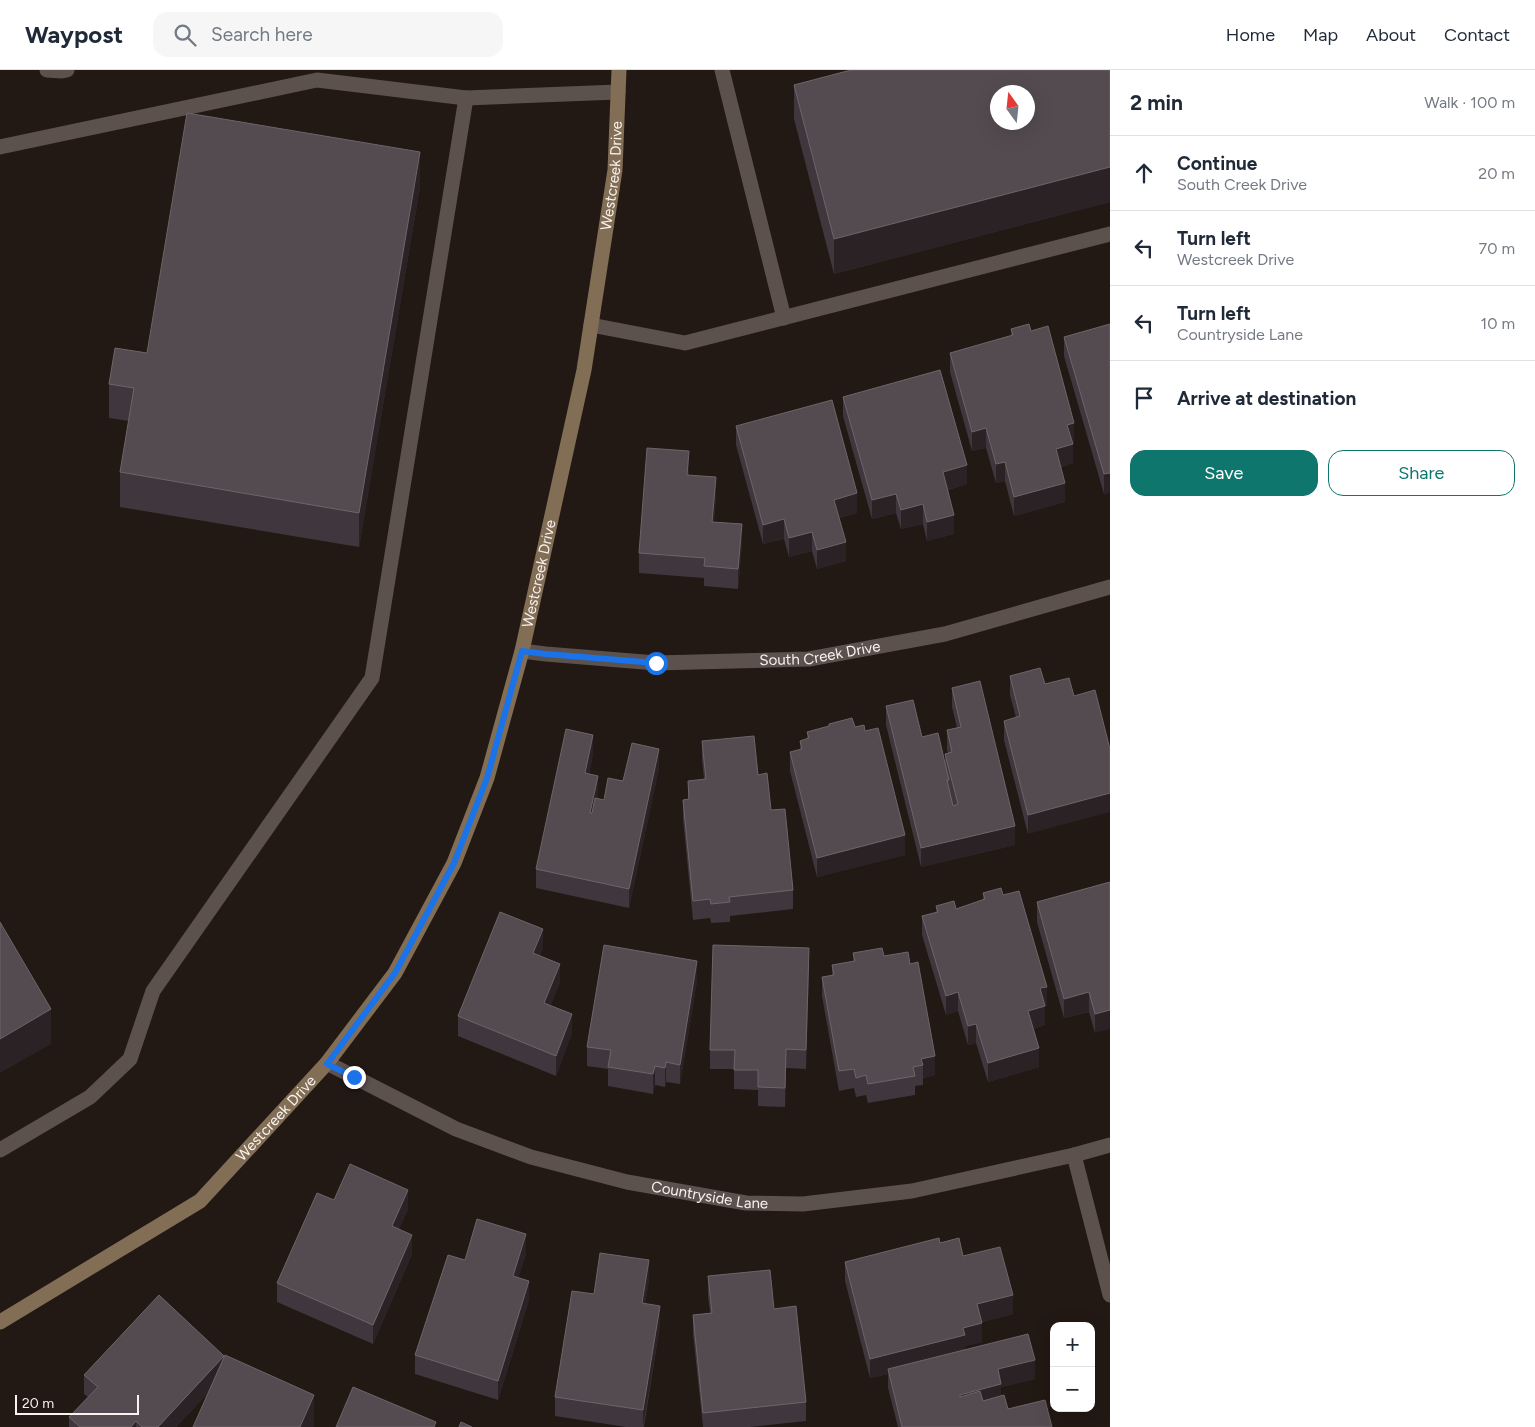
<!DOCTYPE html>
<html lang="en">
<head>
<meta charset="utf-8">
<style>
  :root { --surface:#fff; --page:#f6f6f7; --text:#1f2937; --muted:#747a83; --line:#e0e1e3; --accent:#0f766e }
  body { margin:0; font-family:Figtree,sans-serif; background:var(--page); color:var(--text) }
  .controls { position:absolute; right:15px; bottom:15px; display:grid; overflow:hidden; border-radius:10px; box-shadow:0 5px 20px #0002 }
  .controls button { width:45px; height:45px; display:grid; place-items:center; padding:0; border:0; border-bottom:1px solid var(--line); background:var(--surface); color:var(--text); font:25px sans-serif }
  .compass { position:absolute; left:990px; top:15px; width:45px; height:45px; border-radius:50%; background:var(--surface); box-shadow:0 5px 20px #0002; rotate:345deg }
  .scale { position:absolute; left:15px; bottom:12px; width:124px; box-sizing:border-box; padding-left:5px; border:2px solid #f9f2ef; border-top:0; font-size:14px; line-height:18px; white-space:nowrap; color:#f9f2ef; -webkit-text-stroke:4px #221814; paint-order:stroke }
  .stop { position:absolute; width:15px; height:15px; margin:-11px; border:4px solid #1a73e8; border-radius:50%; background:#fff }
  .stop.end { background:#1a73e8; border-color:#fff; box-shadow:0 1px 5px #0008 }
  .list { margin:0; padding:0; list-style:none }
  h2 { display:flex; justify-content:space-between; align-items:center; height:65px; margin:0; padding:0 20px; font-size:21px }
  h2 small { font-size:16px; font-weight:400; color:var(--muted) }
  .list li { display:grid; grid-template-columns:32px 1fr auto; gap:15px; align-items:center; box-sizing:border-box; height:75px; padding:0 20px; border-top:1px solid var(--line) }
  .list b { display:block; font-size:19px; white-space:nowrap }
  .list p { margin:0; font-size:16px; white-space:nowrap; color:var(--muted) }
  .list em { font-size:16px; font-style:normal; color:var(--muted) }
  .actions { display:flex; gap:10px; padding:15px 20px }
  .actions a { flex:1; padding:11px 0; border:1px solid var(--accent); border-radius:15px; text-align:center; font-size:18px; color:var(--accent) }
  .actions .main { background:var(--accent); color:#fff }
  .icon { flex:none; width:28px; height:28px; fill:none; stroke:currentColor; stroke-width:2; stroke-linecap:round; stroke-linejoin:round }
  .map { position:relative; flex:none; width:1110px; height:1357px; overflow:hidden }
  header { display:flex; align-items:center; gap:30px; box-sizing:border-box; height:70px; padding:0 25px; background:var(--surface); border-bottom:1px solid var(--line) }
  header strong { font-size:24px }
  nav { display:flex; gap:28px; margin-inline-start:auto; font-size:18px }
  .search { width:350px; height:45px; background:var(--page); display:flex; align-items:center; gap:12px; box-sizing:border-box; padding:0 18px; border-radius:15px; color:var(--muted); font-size:19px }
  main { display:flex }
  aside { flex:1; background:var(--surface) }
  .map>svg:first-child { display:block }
</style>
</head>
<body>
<header>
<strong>Waypost</strong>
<div class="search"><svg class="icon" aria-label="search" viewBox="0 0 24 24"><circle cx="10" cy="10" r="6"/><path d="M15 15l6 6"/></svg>Search here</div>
<nav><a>Home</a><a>Map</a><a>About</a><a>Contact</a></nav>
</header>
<main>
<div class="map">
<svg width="1110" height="1357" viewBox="0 0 1110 1357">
  <rect width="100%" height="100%" fill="#221814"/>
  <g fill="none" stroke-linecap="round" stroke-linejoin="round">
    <!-- lane -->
    <g stroke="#5c514c" stroke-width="15">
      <polyline points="47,0 62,1 67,0"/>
      <polyline points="722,0 784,248"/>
      <polyline points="0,77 317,10 466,28 618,22"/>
      <polyline points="591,255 685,273 1110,164"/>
      <polyline points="0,1080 90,1027 130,989 153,921 372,608 466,28"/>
    </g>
    <!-- street -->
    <g stroke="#5c514c" stroke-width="15">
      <path id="s1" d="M522,581L546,584L656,593L809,589L945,564L1110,517"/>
      <path id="s2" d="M327,993L456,1059L531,1087L627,1112L746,1133L803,1134L912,1121L1074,1085L1110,1075"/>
      <polyline points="1074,1085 1110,1225"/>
    </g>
    <!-- secondary -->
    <path stroke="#826d55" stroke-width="15" id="s3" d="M0,1252L200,1131L327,993L395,903L454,793L487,708L522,581L584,300L615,100L619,0"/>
  </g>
  <!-- wall -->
  <g fill="#3f373d">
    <polygon points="1110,0 1110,132 834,204 794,49 794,15"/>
    <polygon points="420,117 359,477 120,437 120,402 129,351 109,348 109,314 147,283"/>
    <polygon points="1110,254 1110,422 1104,424 1064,286 1064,267"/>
    <polygon points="1011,259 1031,261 1074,372 1072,373 1073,393 1061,397 1065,432 1014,446 1005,411 996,413 986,378 972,381 950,302 950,283 1011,266"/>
    <polygon points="843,327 967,414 948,420 954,464 927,471 923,454 901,459 896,443 872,449 843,346"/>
    <polygon points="736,356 857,443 839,448 846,491 817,499 812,481 789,487 784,469 763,474 736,375"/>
    <polygon points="689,400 689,405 716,426 714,452 742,474 738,519 704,516 704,508 639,503 639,483"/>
    <polygon points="1040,598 1028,764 1004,670 1004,651 1016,648 1010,625 1010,606"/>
    <polygon points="952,618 1015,775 921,797 886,655 886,636 922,667 945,693 945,684 948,683 947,680 947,660 957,658 952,637"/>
    <polygon points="829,654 855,657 865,661 905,785 817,807 790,701 790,682 800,679 800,671 807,669 807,662 829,656"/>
    <polygon points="702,671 758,705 771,740 793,820 793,839 730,846 730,852 711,853 710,848 693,850 683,749 683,730 688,729 688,711 704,709 702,690"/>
    <polygon points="593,684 589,704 598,725 597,728 604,730 623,711 659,698 629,838 536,818 536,799"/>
    <polygon points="1110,812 1095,963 1089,942 1064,948 1037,852 1037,832"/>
    <polygon points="983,823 1003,825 1047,936 1045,936 1045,955 1033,959 1039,997 988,1012 976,973 968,975 958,941 946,945 922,865 922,846 936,842 936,836 956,839 983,830"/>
    <polygon points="543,878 540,885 560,913 550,935 572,963 556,1006 458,966 458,946"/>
    <polygon points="853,883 884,886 910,894 935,1005 923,1008 923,1015 915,1016 915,1025 868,1033 866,1025 856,1027 854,1018 839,1021 822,926 822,907 832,906 832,895 853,891"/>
    <polygon points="809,897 806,999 786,998 785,1037 758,1036 758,1020 734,1019 734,999 710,999 710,980"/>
    <polygon points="697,911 680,1014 666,1012 665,1017 655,1015 653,1024 608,1016 608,999 587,996 587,977"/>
    <polygon points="334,1130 408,1139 399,1159 412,1184 373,1274 277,1232 277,1213"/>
    <polygon points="940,1173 963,1186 1013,1244 982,1252 982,1272 965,1276 965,1280 1035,1309 1001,1317 1001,1326 1008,1339 1052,1357 898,1357 888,1318 888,1304 870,1308 845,1211 845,1192"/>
    <polygon points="526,1184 518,1208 529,1230 498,1330 415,1304 415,1285 465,1190"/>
    <polygon points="708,1206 774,1239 806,1332 806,1351 750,1357 703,1357 693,1264 693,1245 710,1243 708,1226"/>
    <polygon points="649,1210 645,1233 660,1255 644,1357 626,1357 555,1346 555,1327 594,1224"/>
    <polygon points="224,1286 314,1357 209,1322 176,1357 69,1357 69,1347 88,1327 84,1324 84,1305"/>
  </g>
  <!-- shaded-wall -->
  <g fill="#2b2225">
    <polygon points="420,82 420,117 359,477 359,443"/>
    <polygon points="1110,97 1110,132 834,204 834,169"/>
    <polygon points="1074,353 1074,372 1067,374 1067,355"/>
    <polygon points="986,358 986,378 972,381 972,362"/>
    <polygon points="1073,374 1073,393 1056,398 1056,379"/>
    <polygon points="689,381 689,400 687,424 687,405"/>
    <polygon points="1005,392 1005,411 996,413 996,394"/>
    <polygon points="967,395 967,414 943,421 943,402"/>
    <polygon points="1110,403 1110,422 1104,424 1104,404"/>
    <polygon points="716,407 716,426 712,472 712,452"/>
    <polygon points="1065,413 1065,432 1014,446 1014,427"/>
    <polygon points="857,423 857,443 834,449 834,430"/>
    <polygon points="896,424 896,443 872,449 872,430"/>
    <polygon points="923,434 923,454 901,459 901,440"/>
    <polygon points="954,445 954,464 927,471 927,452"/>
    <polygon points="784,449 784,469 763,474 763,455"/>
    <polygon points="742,454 742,474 738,519 738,499"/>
    <polygon points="812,462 812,481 789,487 789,468"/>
    <polygon points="846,472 846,491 817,499 817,480"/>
    <polygon points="593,665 593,684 585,722 585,703"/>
    <polygon points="659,679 659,698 629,838 629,819"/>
    <polygon points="598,706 598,725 590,762 590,743"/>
    <polygon points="1110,723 1110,742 1028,764 1028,745"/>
    <polygon points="1015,756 1015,775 921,797 921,778"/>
    <polygon points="905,765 905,785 817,807 817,788"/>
    <polygon points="543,859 543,878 533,902 533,883"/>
    <polygon points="809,878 809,897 806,999 806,980"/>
    <polygon points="697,891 697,911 680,1014 680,995"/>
    <polygon points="560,894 560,913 544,952 544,933"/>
    <polygon points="1047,917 1047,936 1040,938 1040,918"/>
    <polygon points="958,922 958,941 946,945 946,926"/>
    <polygon points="1089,922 1089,942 1064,948 1064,929"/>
    <polygon points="1045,936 1045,955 1028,961 1028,941"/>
    <polygon points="51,939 51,974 0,1003 0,969"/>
    <polygon points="1110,940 1110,959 1095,963 1095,944"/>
    <polygon points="572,944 572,963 556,1006 556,986"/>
    <polygon points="976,954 976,973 968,975 968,956"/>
    <polygon points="1039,978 1039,997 988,1012 988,993"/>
    <polygon points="935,986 935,1005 923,1008 923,995 921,989"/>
    <polygon points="666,992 666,1012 665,1017 665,998"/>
    <polygon points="655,996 655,1015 653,1024 653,1004"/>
    <polygon points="408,1120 408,1139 392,1175 392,1156"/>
    <polygon points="526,1164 526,1184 513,1225 513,1206"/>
    <polygon points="412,1165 412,1184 373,1274 373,1255"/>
    <polygon points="649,1190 649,1210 642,1252 642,1233"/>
    <polygon points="529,1211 529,1230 498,1330 498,1311"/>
    <polygon points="1013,1225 1013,1244 977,1253 977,1234"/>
    <polygon points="660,1236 660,1255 643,1357 643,1340"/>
    <polygon points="982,1253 982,1272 965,1276 965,1284 888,1299 888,1304 870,1308 870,1289 963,1258"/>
    <polygon points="224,1286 224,1306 176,1357 158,1357"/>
    <polygon points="1035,1290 1035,1309 1001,1317 1001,1333 960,1344 960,1325 998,1299"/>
    <polygon points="314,1325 314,1357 300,1357"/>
    <polygon points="136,1351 136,1357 131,1357"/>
  </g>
  <!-- building -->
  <g fill="#534b50" stroke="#6d6569" fill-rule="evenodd">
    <path d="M851,0H1110V97L834,169L794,15ZM998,22H1028V52H998Z"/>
    <polygon points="187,43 420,82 359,443 120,402 134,318 109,314 115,278 147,283"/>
    <polygon points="1029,254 1031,261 1048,256 1074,353 1067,355 1073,374 1056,379 1065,413 1014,427 1005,392 996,394 986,358 972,362 950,283 1013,265 1011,259"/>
    <polygon points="1110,254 1110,403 1104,404 1064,267"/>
    <polygon points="940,300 967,395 943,402 954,445 927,452 923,434 901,440 896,424 872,430 843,327"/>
    <polygon points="832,330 857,423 834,430 846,472 817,480 812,462 789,468 784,449 763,455 736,356"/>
    <polygon points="647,378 689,381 687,405 716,407 712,452 742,454 738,499 704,496 705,488 639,483"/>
    <polygon points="1040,598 1045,614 1069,608 1074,626 1095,620 1110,679 1110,723 1028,745 1004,651 1020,646 1010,606"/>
    <polygon points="980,611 1015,756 921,778 886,636 913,630 922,667 938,663 949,710 947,710 953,736 958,734 945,684 952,682 947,660 961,657 952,618"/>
    <polygon points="852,648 855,657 864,655 865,661 878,658 905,765 817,788 790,682 802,679 800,671 809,668 807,662 829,656 829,654"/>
    <polygon points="566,659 593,665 585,703 598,706 590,743 592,743 595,728 604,730 608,708 623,711 632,673 659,679 629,819 536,799"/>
    <polygon points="754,666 758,705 767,703 771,740 785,739 793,820 729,827 730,832 711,834 710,829 693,831 683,730 689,729 688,711 706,709 702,671"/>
    <polygon points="1110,812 1110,940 1095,944 1089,922 1064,929 1037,832"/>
    <polygon points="1001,818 1003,825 1019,821 1047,917 1040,918 1045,936 1028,941 1039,978 988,993 976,954 968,956 958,922 946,926 922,846 938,842 936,836 954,831 956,839 985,829 983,823"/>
    <polygon points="500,842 543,859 533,883 560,894 544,933 572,944 556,986 458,946"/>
    <polygon points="0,852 51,939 0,969"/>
    <polygon points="604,875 697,891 680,995 666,992 665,998 655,996 653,1004 608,997 611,980 587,977"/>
    <polygon points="713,875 809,878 806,980 786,979 785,1018 758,1017 758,1000 734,1000 735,980 710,980"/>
    <polygon points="882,878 884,886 908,882 910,894 918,892 935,986 921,989 923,995 913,997 915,1006 868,1014 866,1005 856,1008 854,999 839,1001 822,907 834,905 832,895 855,891 853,883"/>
    <polygon points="350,1094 408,1120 392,1156 412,1165 373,1255 277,1213 317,1123 334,1130"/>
    <polygon points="477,1149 526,1164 513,1206 529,1211 498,1311 415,1285 448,1185 465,1190"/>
    <polygon points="939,1168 940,1173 959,1168 963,1186 1000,1177 1013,1225 977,1234 982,1253 963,1258 965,1265 870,1289 845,1192"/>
    <polygon points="600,1183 649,1190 642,1233 660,1236 643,1340 555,1327 572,1221 594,1224"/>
    <polygon points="770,1200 774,1239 796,1236 806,1332 703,1343 693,1245 712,1243 708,1206"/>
    <polygon points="159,1225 224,1286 158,1357 142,1357 136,1351 131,1357 80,1357 69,1347 98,1317 84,1305"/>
    <polygon points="1028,1264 1035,1290 998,1299 1001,1314 960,1325 960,1327 980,1321 983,1331 1004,1325 1008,1339 1045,1330 1052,1357 902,1357 888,1299"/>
    <polygon points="225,1285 314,1325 300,1357 193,1357"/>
    <polygon points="353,1317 436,1352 434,1357 336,1357"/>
    <polygon points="461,1352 472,1357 459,1357"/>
  </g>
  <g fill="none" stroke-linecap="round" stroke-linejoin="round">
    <!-- route -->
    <polyline stroke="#1a73e8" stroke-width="6" points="354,1007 327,994 395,903 454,793 487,708 522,581 546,584 656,593"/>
  </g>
  <g text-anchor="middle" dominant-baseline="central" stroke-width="4" stroke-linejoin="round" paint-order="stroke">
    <!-- street labels -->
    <g font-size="15" fill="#f9f2ef" stroke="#221814">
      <text stroke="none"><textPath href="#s3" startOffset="1366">Westcreek Drive</textPath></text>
      <text stroke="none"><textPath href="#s3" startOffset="961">Westcreek Drive</textPath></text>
      <text stroke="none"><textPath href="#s1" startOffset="299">South Creek Drive</textPath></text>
      <text stroke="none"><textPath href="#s3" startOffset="346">Westcreek Drive</textPath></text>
      <text stroke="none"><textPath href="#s2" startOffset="408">Countryside Lane</textPath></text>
    </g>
  </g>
</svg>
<div class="controls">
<button>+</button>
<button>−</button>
</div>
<svg class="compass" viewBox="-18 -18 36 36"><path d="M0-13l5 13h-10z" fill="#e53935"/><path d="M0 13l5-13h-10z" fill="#747a83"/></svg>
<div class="scale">20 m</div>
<div class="stop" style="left:656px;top:593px"></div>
<div class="stop end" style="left:354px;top:1007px"></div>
</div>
<aside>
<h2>2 min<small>Walk · 100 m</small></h2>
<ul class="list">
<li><svg class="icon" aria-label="ahead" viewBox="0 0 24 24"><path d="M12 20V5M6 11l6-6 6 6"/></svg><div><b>Continue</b><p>South Creek Drive</p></div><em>20 m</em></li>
<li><svg class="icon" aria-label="left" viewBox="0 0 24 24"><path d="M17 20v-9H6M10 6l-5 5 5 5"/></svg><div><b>Turn left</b><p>Westcreek Drive</p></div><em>70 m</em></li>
<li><svg class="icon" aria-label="left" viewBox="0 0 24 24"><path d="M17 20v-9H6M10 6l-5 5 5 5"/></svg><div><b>Turn left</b><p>Countryside Lane</p></div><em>10 m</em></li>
<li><svg class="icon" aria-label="arrive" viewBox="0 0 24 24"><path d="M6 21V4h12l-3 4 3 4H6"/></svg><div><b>Arrive at destination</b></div></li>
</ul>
<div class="actions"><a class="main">Save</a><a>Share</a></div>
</aside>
</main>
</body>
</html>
